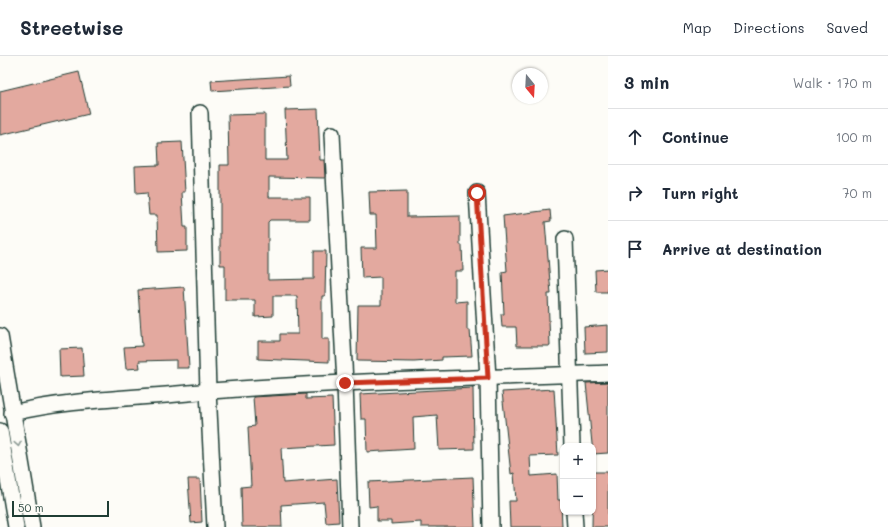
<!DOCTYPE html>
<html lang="en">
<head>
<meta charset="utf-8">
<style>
  :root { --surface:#fff; --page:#f6f6f7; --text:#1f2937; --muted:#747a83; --line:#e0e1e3 }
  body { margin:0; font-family:Mali,sans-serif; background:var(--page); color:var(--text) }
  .controls { position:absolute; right:12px; bottom:12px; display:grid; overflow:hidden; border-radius:8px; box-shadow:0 1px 3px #0004 }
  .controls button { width:36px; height:36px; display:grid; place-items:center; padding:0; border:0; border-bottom:1px solid var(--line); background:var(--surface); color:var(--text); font:20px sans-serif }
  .compass { position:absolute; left:512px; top:12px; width:36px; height:36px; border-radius:50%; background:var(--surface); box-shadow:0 1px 3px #0004; rotate:162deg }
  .scale { position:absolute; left:12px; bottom:10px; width:97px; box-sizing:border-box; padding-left:4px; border:2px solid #1f3d34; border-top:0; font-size:11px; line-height:14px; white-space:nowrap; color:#1f3d34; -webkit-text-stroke:3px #fdfcf7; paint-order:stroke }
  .stop { position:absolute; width:12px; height:12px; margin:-9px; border:3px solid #c8321e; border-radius:50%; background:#fff }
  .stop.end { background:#c8321e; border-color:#fff; box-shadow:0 1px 4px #0008 }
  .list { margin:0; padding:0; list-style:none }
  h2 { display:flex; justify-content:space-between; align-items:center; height:52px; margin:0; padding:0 16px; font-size:17px }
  h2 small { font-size:13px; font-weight:400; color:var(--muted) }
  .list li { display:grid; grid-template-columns:26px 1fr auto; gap:12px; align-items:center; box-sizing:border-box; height:56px; padding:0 16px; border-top:1px solid var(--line) }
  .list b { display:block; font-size:15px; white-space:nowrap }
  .list em { font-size:13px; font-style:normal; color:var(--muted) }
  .icon { flex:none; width:22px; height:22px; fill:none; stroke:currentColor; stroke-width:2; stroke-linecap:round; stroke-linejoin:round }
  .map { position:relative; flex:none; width:608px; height:471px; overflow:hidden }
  header { display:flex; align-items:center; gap:24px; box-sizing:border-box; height:56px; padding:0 20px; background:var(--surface); border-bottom:1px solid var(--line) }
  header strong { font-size:19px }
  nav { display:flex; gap:22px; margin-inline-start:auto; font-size:14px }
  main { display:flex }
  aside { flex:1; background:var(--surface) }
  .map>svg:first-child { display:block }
</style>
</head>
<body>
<header>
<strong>Streetwise</strong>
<nav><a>Map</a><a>Directions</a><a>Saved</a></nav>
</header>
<main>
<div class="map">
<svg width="608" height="471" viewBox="0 0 608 471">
  <rect width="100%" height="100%" fill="#fdfcf7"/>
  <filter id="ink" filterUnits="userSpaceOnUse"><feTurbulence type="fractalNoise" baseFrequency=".025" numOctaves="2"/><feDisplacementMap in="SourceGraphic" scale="8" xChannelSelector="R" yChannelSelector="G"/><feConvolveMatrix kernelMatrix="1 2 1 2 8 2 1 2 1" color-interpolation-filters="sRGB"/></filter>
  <g filter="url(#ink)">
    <!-- building -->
    <g fill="#e3a99f" stroke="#1f3d34">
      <polygon points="79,16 89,58 0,79 0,35"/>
      <polygon points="289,20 290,30 212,35 211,25"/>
      <polygon points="318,53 320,104 324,104 325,122 269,121 269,141 310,141 310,164 270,164 268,166 268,224 314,223 314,195 326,195 325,240 322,240 322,283 329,283 329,306 258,303 258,285 280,285 280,278 298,278 297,240 273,240 273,260 255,261 255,244 225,244 225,209 220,209 220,109 229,109 228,59 265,58 265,104 287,104 285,54"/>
      <polygon points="182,86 185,136 182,136 184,171 187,171 187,195 158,196 157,159 149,159 147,137 136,138 135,110 159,109 158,87"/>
      <polygon points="407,135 407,161 460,160 460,189 462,189 463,215 455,215 455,246 467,245 467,274 470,274 472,300 442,301 442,304 414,306 357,305 358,249 381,249 381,221 362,222 361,192 377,192 376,159 370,159 369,136"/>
      <polygon points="550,154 551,165 545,166 551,238 548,238 550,290 517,290 516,271 502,271 501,258 504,258 502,216 507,215 503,160"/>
      <polygon points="608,213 608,236 596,236 595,214"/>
      <polygon points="184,231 189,312 176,312 176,304 139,305 140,312 126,313 124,291 142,290 138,234"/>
      <polygon points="608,269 608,296 585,297 584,271"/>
      <polygon points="82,292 84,320 60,321 59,293"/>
      <polygon points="608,326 608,397 593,398 586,327"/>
      <polygon points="473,332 474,393 439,394 437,359 413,361 414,393 367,396 366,363 361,363 360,338"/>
      <polygon points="554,333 558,399 530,400 531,420 557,418 558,444 561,444 562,471 510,471 509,445 516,445 514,417 511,418 502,336"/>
      <polygon points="306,338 306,343 332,342 334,389 281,392 283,427 337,423 339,466 326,467 324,446 281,449 282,471 242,471 241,431 251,430 248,371 255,370 253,341"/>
      <polygon points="593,416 608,416 608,471 592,471"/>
      <polygon points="473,421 475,471 421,471 421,466 391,468 391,465 377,465 377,450 369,451 368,426"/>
      <polygon points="188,423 200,423 202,466 191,467"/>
    </g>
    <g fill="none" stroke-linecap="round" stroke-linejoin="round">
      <!-- minor casing -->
      <g stroke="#1f3d34" stroke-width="18">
        <g id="minor">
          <polyline points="200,57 208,335 215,471"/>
          <polyline points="332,78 345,327 350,471"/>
          <polyline points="477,137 488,322 491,471"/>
          <polyline points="565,183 572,390"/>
          <polyline points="0,280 32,471"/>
          <path d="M12,357C66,344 122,343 177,338C320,325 464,323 608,317"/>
          <polyline points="0,375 16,471"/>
          <polyline points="574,456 575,471"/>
        </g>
      </g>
      <!-- minor -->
      <use href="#minor" stroke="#fdfcf7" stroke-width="15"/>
    </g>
    <!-- one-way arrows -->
    <defs><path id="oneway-chevron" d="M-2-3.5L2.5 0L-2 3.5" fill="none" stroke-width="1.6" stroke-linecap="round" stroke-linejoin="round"/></defs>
    <use stroke="#8e9c96" href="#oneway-chevron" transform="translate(18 388) rotate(80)"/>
  </g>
  <g fill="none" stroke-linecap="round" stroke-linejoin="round" filter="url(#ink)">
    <!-- route -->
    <polyline stroke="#c8321e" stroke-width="5" points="345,327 488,322 477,137"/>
  </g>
</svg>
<div class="controls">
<button>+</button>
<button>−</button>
</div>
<svg class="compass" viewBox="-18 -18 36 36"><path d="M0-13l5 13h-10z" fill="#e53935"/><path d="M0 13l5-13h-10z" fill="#747a83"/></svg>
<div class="scale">50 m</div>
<div class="stop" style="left:477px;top:137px"></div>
<div class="stop end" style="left:345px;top:327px"></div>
</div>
<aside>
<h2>3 min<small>Walk · 170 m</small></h2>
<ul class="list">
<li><svg class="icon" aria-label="ahead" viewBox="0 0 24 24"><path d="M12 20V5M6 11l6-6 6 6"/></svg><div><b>Continue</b></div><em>100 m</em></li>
<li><svg class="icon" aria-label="right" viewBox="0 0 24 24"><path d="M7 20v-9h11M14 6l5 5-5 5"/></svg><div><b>Turn right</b></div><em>70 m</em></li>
<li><svg class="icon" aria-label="arrive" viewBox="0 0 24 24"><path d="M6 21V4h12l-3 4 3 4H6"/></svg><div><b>Arrive at destination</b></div></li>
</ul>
</aside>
</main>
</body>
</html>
